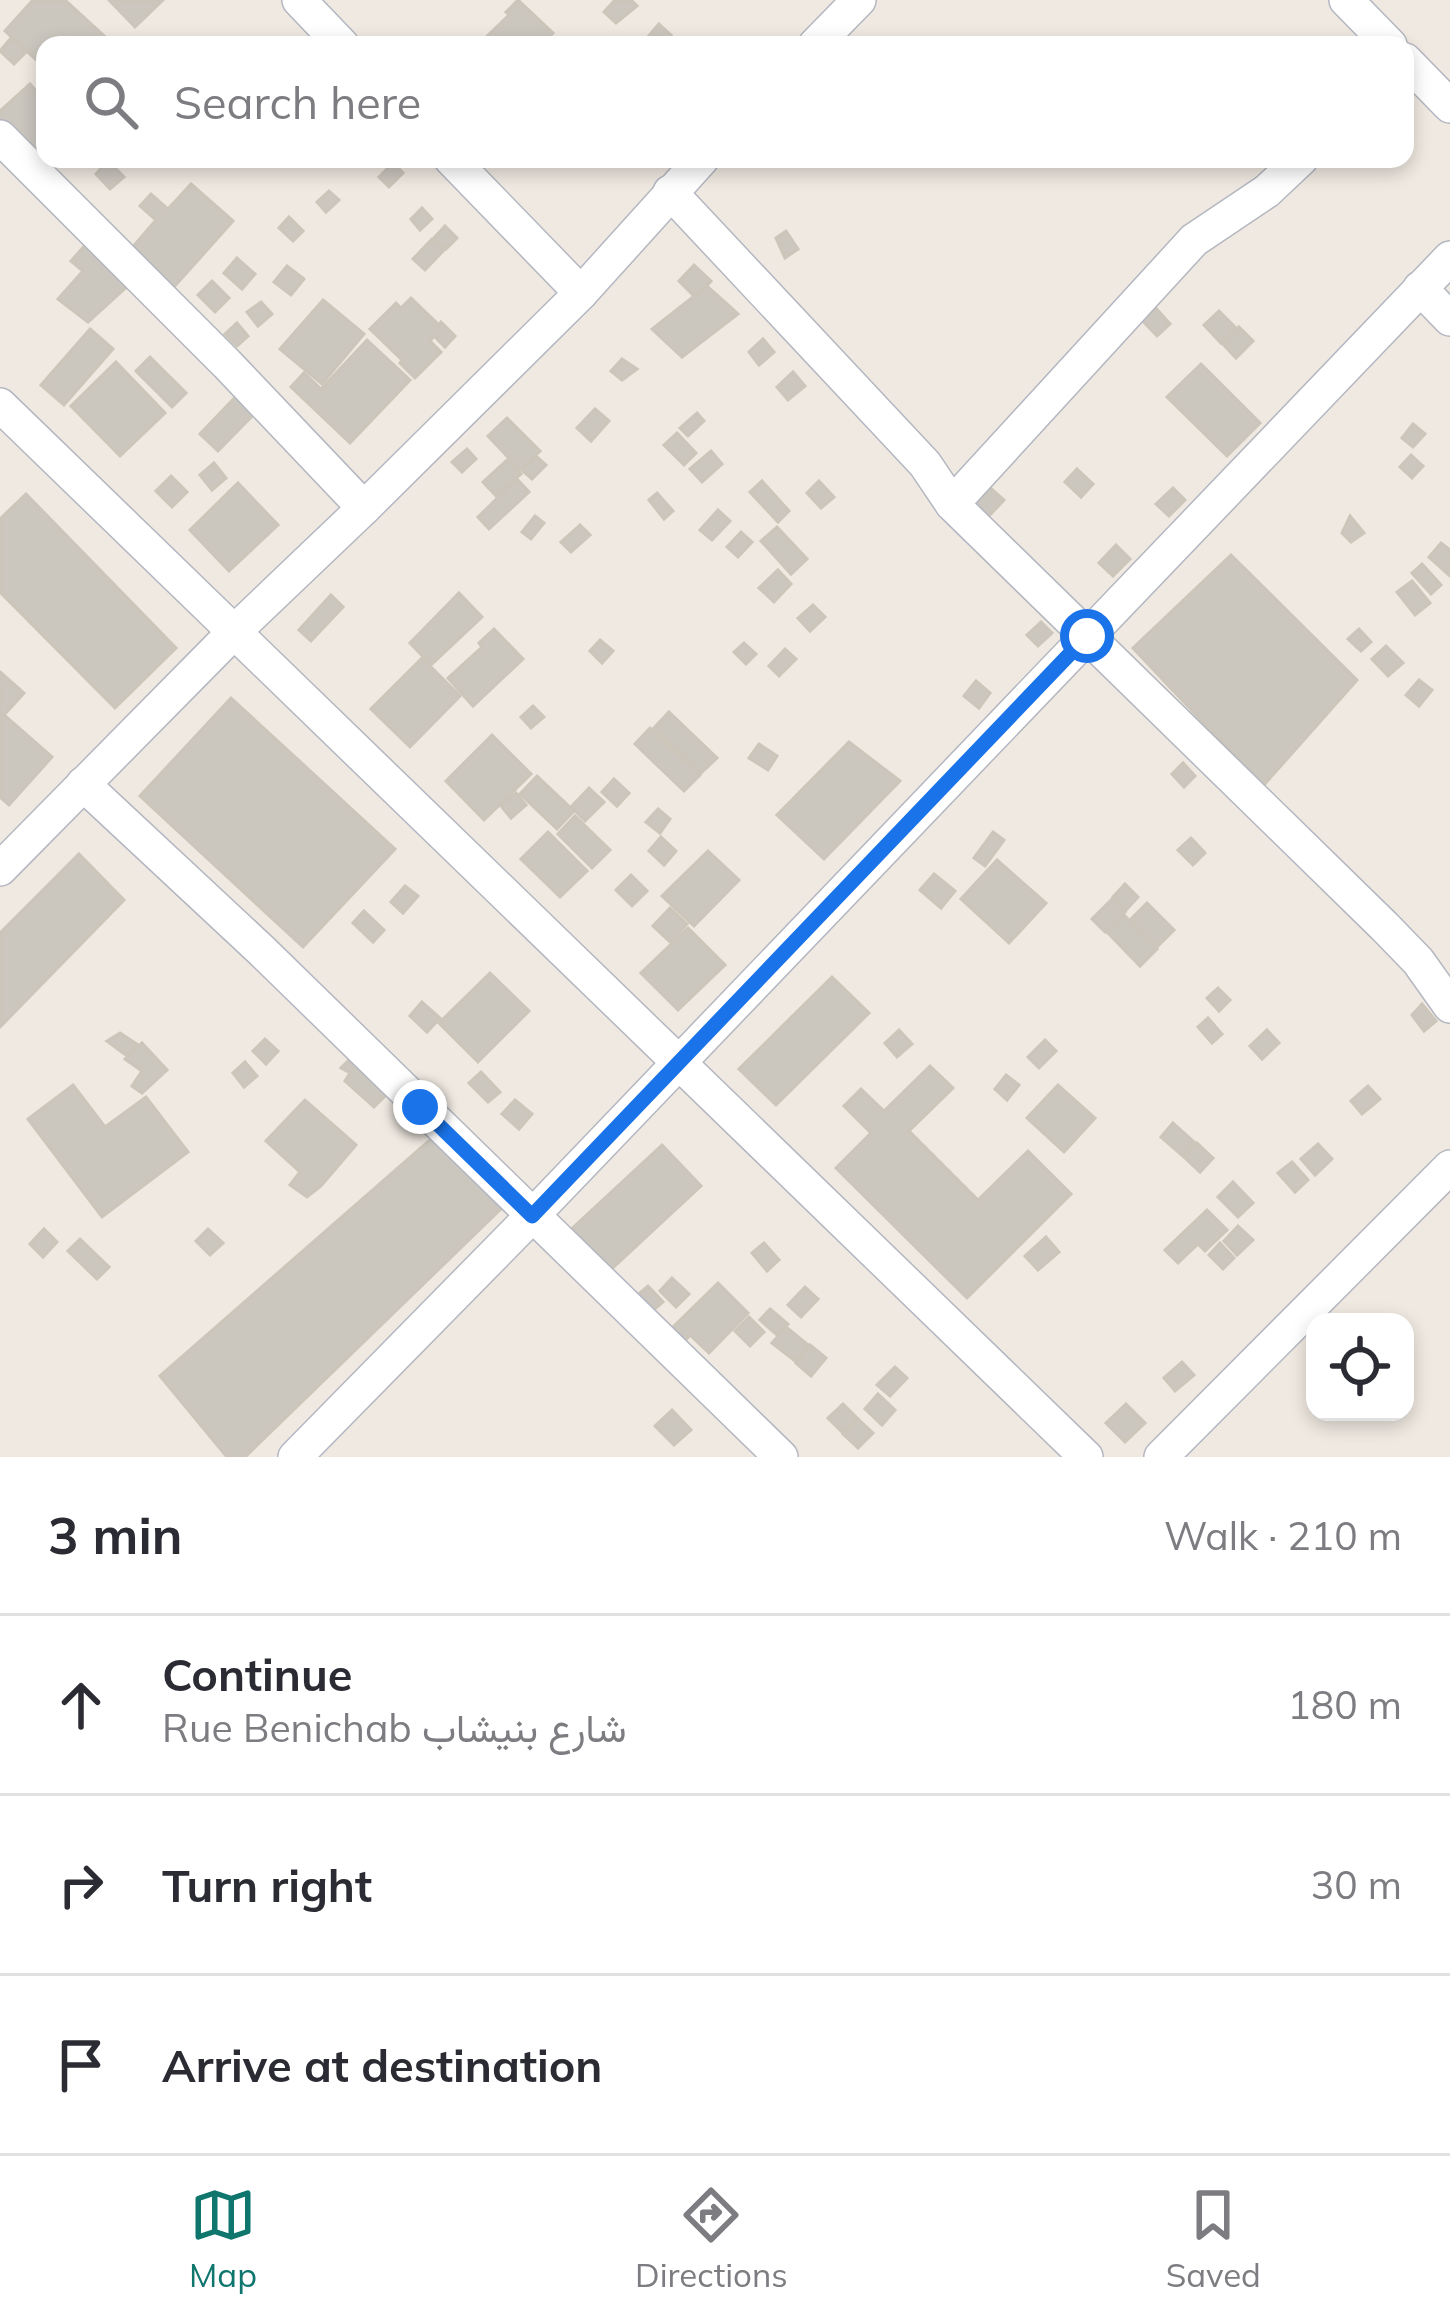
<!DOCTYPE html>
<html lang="en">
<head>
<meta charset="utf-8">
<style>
  :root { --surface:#fff; --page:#f7f7f7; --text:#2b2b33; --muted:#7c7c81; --line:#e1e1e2; --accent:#0f766e }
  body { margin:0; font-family:Mulish,Vazirmatn,sans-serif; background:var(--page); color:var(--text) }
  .controls { position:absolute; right:36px; bottom:36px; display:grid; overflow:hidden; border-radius:24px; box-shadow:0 6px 18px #0003 }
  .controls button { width:108px; height:108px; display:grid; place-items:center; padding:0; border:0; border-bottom:3px solid var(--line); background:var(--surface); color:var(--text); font:60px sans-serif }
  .stop { position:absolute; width:36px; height:36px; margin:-27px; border:9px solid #1a73e8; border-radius:50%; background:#fff }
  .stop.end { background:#1a73e8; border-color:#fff; box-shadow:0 3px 12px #0008 }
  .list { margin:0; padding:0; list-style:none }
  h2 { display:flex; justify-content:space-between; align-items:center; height:156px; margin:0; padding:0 48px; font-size:51px }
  h2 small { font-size:39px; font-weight:400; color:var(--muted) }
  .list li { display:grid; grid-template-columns:78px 1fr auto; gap:36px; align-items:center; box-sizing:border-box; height:180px; padding:0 48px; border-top:3px solid var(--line) }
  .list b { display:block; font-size:45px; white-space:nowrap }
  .list p { margin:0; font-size:39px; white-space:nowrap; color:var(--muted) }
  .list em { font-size:39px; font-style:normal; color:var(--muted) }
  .icon { flex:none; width:66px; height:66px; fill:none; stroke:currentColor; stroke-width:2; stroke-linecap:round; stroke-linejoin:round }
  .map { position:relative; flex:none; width:1450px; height:1457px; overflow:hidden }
  .search { position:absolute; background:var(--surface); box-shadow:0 6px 18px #0003; left:36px; right:36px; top:36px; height:132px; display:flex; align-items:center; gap:30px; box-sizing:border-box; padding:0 42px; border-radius:24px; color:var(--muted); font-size:45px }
  .sheet { height:696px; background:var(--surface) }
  nav { display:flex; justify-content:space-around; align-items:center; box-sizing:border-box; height:168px; border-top:3px solid var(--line); background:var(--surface); font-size:33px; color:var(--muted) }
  nav a { display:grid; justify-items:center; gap:6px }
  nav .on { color:var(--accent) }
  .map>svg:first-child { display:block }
</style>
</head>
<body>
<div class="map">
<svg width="1450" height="1457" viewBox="0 0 1450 1457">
  <rect width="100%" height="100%" fill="#efe9e1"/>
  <!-- building -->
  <g fill="#cbc7bf" stroke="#cbc5ba" stroke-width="3">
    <polygon points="33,0 65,0 114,45 45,45 45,68 5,31"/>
    <polygon points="109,0 163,0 135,27"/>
    <polygon points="518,0 553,33 541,45 520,45 516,41 513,45 484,45 481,42 509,15 506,12"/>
    <polygon points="615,0 631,0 637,6 616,23 604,12"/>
    <polygon points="659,24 671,35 662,45 654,45 647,38"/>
    <polygon points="11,38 26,52 14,64 0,51"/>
    <polygon points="30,84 45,101 45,143 33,154 0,117 0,111"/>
    <polygon points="108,161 124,177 110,189 96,174"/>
    <polygon points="393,163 403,173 389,187 379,177"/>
    <polygon points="191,184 233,221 174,287 131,249 156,220 140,206 151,194 168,209"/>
    <polygon points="329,191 339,200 326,212 317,202"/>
    <polygon points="422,208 432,219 420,230 411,219"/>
    <polygon points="289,217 303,231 293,241 279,228"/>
    <polygon points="445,226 457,238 446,249 434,238"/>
    <polygon points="786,231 798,249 785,258 776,238"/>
    <polygon points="432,239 444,250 425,270 413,259"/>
    <polygon points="87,243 132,282 88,322 58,299 83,271 71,261"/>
    <polygon points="237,258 255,274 242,289 224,273"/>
    <polygon points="694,265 711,281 696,298 679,281"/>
    <polygon points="287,266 304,279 291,295 274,282"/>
    <polygon points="212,281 229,298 215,312 198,295"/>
    <polygon points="707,286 738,314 682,357 652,329"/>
    <polygon points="411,298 439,325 441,322 455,336 445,347 434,336 430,341 441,352 415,378 400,363 402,360 370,329 396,303 401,308"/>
    <polygon points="323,300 364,334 322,384 280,349"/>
    <polygon points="261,302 272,314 258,326 247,312"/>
    <polygon points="1153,305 1170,324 1157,336 1139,317"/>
    <polygon points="1219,311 1236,328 1221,343 1204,325"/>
    <polygon points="237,323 248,336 237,346 225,334"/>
    <polygon points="1239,327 1253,341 1236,358 1223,344"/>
    <polygon points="90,329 113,349 64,405 41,385"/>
    <polygon points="763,339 774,352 759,365 749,352"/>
    <polygon points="367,340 410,380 350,443 291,387 304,373 321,389"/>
    <polygon points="150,357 186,393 172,407 136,371"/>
    <polygon points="622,359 637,369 622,380 611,371"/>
    <polygon points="116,362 165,413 120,456 71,406"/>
    <polygon points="1201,364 1260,423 1227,456 1167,397"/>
    <polygon points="793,372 805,386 788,400 777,387"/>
    <polygon points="244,388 263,405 218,451 200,434"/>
    <polygon points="595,409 609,421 591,441 577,428"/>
    <polygon points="697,413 704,421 688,436 680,428"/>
    <polygon points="507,418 540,451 520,470 488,436"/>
    <polygon points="1413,424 1425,434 1413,447 1402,438"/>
    <polygon points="677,433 696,453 684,465 664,445"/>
    <polygon points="467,449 476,459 462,472 452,462"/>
    <polygon points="711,451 722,464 702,482 690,469"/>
    <polygon points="1411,455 1423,466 1412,478 1400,467"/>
    <polygon points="536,456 546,465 532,479 523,471"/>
    <polygon points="507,460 521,474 496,496 483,482"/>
    <polygon points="214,463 226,478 212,490 200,475"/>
    <polygon points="1077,469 1093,484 1081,497 1065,482"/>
    <polygon points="171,476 187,492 172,507 156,491"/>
    <polygon points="517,479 529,492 489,529 478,517"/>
    <polygon points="762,481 789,511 778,522 750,492"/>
    <polygon points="819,481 834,497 821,508 807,493"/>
    <polygon points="238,483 278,525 229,571 190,530"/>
    <polygon points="988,486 1004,500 988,517 972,503"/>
    <polygon points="1173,488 1185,500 1169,516 1156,504"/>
    <polygon points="657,493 673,511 664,519 649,500"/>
    <polygon points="26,494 176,648 115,708 0,592 0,519"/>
    <polygon points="718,510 730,521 712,540 700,530"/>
    <polygon points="535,516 544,523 531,539 522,532"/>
    <polygon points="1350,516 1364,533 1351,542 1342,533"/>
    <polygon points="580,525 590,535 571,552 561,542"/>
    <polygon points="777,527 807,559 791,574 761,541"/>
    <polygon points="741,532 752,542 738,557 727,547"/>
    <polygon points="1441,543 1450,550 1450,576 1429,557"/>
    <polygon points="1116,545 1130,559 1113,576 1099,563"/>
    <polygon points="1231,555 1357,680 1263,786 1133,648"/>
    <polygon points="1422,564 1441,585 1431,594 1412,573"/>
    <polygon points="778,570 791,584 774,602 759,588"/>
    <polygon points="1412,581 1430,603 1415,615 1397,592"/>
    <polygon points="459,593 482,617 431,665 410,643"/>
    <polygon points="331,595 343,607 311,641 299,630"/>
    <polygon points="813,605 825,617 810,631 798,618"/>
    <polygon points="1041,622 1052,633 1038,646 1027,635"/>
    <polygon points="494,629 523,659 473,706 448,678 482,647 479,643"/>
    <polygon points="1359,629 1371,642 1361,651 1348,639"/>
    <polygon points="600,640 613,651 602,663 590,651"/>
    <polygon points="744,643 756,654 746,664 734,652"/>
    <polygon points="1386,646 1403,663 1388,676 1372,659"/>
    <polygon points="785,649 796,659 779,676 769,666"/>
    <polygon points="422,658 460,696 410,747 371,709"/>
    <polygon points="0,672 24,693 4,715 52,757 9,805 0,797"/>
    <polygon points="1419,680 1432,690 1419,706 1406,695"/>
    <polygon points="976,681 990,693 979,708 964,696"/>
    <polygon points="231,698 395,849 303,947 140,796"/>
    <polygon points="533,706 544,717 531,728 521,717"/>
    <polygon points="669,712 717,758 701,773 654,728"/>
    <polygon points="650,728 700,775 684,791 635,744"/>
    <polygon points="492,735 531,774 484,820 446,781"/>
    <polygon points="849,742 900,781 824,859 777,815"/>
    <polygon points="759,744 777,756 768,770 749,758"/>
    <polygon points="1183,763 1195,776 1184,787 1172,774"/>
    <polygon points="537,776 574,811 557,829 520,794"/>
    <polygon points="614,779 629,793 617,806 602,792"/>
    <polygon points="589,788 604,802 585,821 571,807"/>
    <polygon points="516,793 526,805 511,818 501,806"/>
    <polygon points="658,809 670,819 660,833 646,822"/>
    <polygon points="575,816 610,850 592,868 558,834"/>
    <polygon points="548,832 587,871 560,897 521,859"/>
    <polygon points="993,832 1004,840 985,866 974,858"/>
    <polygon points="661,837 676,851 664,865 649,851"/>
    <polygon points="1191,838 1205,853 1193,865 1178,850"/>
    <polygon points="708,851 739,880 694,926 662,896"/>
    <polygon points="79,854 124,900 0,1027 0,933"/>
    <polygon points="997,860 1046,903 1009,943 961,899"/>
    <polygon points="934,874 955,891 941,908 920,890"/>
    <polygon points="631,875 647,891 632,906 616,890"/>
    <polygon points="1125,884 1138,897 1126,910 1113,897"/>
    <polygon points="405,886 418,896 403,913 391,902"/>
    <polygon points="1112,899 1125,912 1105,932 1092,919"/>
    <polygon points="1147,903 1174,930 1158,946 1131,919"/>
    <polygon points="670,908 687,924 670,942 653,926"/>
    <polygon points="364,911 384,930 373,942 353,923"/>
    <polygon points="1124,915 1157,949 1140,966 1107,932"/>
    <polygon points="688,928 725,965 678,1010 641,973"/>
    <polygon points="490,973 529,1011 478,1062 439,1023"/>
    <polygon points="832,977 869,1013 776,1105 739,1069"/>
    <polygon points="1218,988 1230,1000 1219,1011 1207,998"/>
    <polygon points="422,1002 440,1018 427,1032 410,1016"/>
    <polygon points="1422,1004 1436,1021 1424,1031 1412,1015"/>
    <polygon points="1208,1018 1222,1034 1212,1043 1198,1027"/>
    <polygon points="899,1030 912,1044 897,1057 885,1043"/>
    <polygon points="1267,1030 1279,1043 1262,1059 1250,1046"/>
    <polygon points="120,1033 138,1045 126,1055 107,1041"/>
    <polygon points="265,1039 278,1051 266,1064 253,1051"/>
    <polygon points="1045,1040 1056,1051 1039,1068 1028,1057"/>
    <polygon points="142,1043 167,1070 142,1093 132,1086 142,1071 125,1059"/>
    <polygon points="351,1058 389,1092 374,1107 345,1081 350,1073 341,1068"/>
    <polygon points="245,1062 257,1076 244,1087 233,1073"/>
    <polygon points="930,1066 953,1088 909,1131 978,1200 1028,1151 1071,1194 967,1298 836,1168 871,1133 844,1106 861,1089 884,1111"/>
    <polygon points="481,1072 500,1092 488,1102 469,1083"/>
    <polygon points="1006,1075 1019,1085 1007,1100 995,1089"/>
    <polygon points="73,1085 105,1127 146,1097 188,1152 102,1217 28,1119"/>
    <polygon points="1058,1085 1095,1118 1064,1152 1027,1118"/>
    <polygon points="1368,1086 1380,1099 1362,1114 1351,1101"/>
    <polygon points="305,1100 356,1145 321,1186 307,1197 290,1185 300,1172 266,1141"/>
    <polygon points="515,1100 532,1114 519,1129 502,1114"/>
    <polygon points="1173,1123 1194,1142 1183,1156 1161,1137"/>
    <polygon points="440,1131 505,1205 245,1457 227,1457 160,1376"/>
    <polygon points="1197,1143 1213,1158 1200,1172 1184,1157"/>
    <polygon points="1318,1144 1332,1159 1315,1175 1301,1159"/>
    <polygon points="662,1145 701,1186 604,1276 565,1235"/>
    <polygon points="1292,1162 1308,1180 1295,1192 1278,1173"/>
    <polygon points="1233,1182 1253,1203 1238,1217 1218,1197"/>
    <polygon points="1207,1210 1227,1230 1205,1251 1198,1244 1178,1263 1165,1250"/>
    <polygon points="1238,1226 1253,1240 1237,1255 1224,1241"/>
    <polygon points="44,1229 57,1242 43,1257 30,1244"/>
    <polygon points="208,1229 223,1243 210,1255 196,1241"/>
    <polygon points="1046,1237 1059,1252 1038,1270 1025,1256"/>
    <polygon points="80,1239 109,1267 97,1279 68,1251"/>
    <polygon points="764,1243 779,1260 767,1271 752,1253"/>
    <polygon points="1220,1243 1234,1258 1223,1269 1209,1255"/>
    <polygon points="672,1278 689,1294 676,1307 660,1291"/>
    <polygon points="718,1283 748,1313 709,1353 690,1335 684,1342 671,1329"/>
    <polygon points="648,1286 663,1302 649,1314 634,1298"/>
    <polygon points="805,1287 818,1299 801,1317 788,1305"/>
    <polygon points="770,1309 788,1324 777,1335 760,1320"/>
    <polygon points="749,1317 764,1332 750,1346 735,1331"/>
    <polygon points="786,1327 808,1345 795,1361 772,1343"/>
    <polygon points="810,1345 826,1358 811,1376 796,1363"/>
    <polygon points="1182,1362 1194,1375 1175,1391 1164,1378"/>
    <polygon points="895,1367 907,1378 890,1396 877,1385"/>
    <polygon points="878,1394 895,1410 882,1425 865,1409"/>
    <polygon points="843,1404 857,1418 842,1432 828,1418"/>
    <polygon points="1126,1404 1145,1423 1125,1442 1106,1423"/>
    <polygon points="672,1410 691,1430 674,1445 655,1426"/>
    <polygon points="858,1419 873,1433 858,1448 843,1434"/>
  </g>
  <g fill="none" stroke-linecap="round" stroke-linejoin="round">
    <!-- minor casing -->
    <g stroke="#b4b7c1" stroke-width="36">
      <g id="minor">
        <polyline points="299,0 342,45"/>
        <polyline points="1346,0 1390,45"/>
        <polyline points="815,45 859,0"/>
        <polyline points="1405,60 1450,106"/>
        <polyline points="0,137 227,364 364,508"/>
        <polyline points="451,159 581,293"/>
        <polyline points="670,192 925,464 952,504 1385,927 1418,961 1450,1006"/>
        <polyline points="1420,288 1450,319"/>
        <polyline points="0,405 1086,1457"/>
        <polyline points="952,504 1194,240 1267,191 1301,159"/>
        <polyline points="83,784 261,950 781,1457"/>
        <polyline points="0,869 234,632 364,508 581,293 702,159"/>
        <polyline points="295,1457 532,1216 1450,258"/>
        <polyline points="1161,1457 1450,1167"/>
      </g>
    </g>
    <!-- minor -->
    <use href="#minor" stroke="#fff" stroke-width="33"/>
  </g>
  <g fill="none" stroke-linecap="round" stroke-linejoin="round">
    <!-- route -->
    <polyline stroke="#1a73e8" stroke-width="15" points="420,1107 532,1216 1087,636"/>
  </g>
</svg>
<div class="controls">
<button><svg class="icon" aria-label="locate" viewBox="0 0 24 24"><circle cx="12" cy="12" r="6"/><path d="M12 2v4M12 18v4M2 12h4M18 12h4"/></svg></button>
</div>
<div class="stop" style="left:1087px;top:636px"></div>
<div class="stop end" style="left:420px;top:1107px"></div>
<div class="search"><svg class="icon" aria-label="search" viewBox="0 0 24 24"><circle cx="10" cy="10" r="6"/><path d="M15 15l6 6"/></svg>Search here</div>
</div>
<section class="sheet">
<h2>3 min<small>Walk · 210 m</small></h2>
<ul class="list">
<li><svg class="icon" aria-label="ahead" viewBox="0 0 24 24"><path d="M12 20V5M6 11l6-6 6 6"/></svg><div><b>Continue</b><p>Rue Benichab شارع بنيشاب</p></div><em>180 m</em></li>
<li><svg class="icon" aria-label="right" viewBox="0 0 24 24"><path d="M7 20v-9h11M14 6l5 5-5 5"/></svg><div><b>Turn right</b></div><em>30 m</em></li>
<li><svg class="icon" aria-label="arrive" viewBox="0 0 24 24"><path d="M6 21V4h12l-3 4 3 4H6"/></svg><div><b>Arrive at destination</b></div></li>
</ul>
</section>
<nav>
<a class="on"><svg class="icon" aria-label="map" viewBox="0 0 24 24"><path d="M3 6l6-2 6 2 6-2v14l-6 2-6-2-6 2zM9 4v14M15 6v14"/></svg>Map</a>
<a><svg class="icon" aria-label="directions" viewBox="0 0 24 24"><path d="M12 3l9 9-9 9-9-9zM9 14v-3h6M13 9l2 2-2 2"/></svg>Directions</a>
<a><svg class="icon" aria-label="saved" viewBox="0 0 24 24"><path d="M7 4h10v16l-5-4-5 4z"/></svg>Saved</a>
</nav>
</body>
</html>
